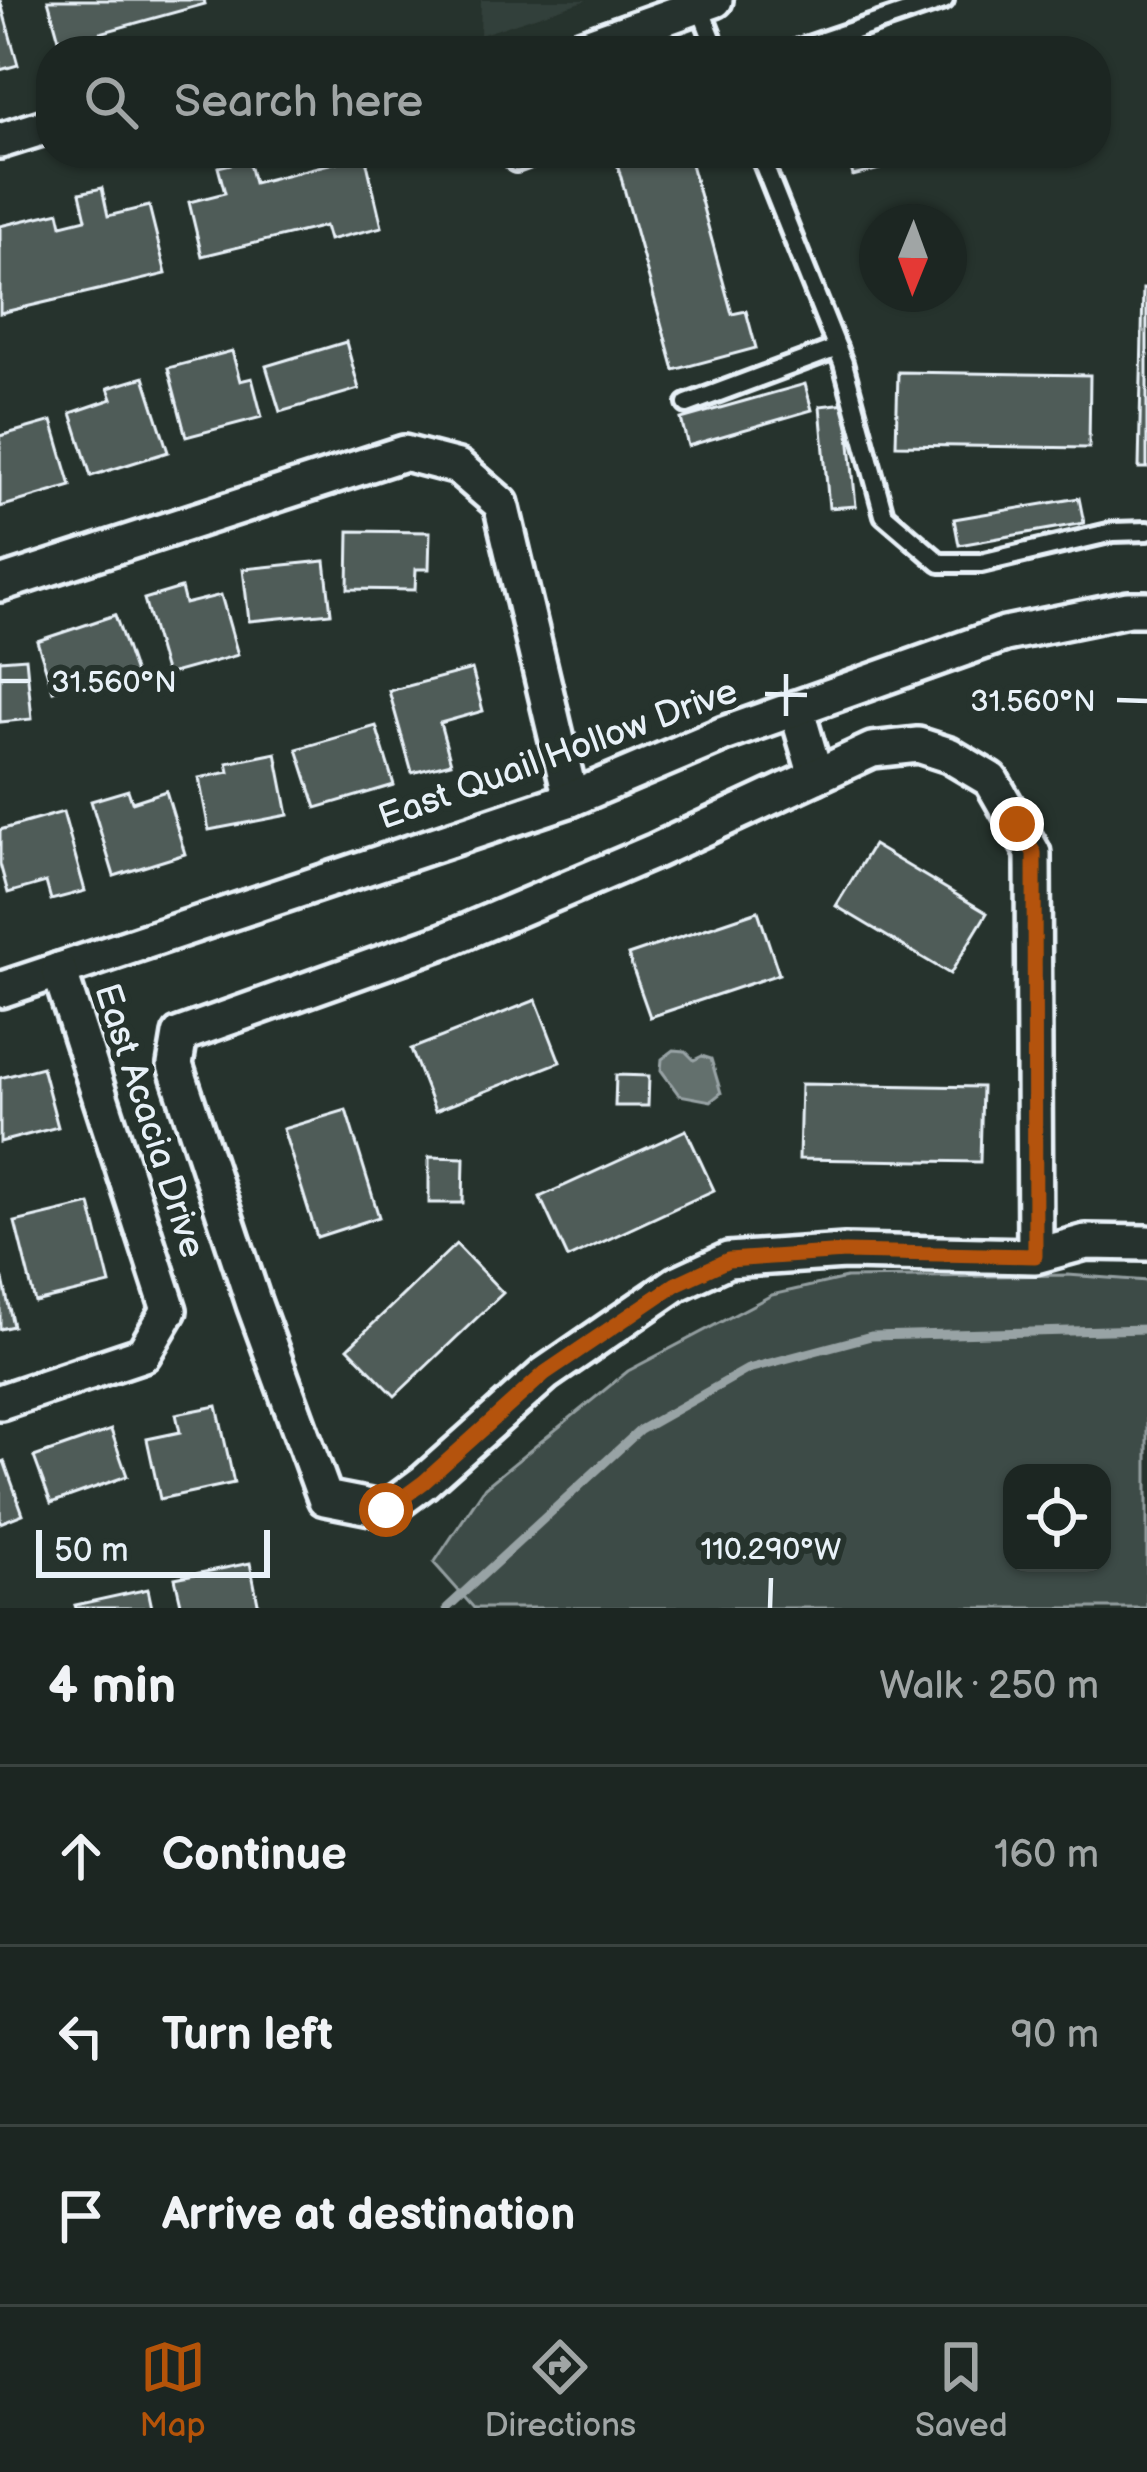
<!DOCTYPE html>
<html lang="en">
<head>
<meta charset="utf-8">
<style>
  :root { --surface:#1c2622; --page:#252e2a; --text:#f1f3f6; --muted:#a0a5a5; --line:#3a4340; --accent:#b45309 }
  body { margin:0; font-family:"Balsamiq Sans",sans-serif; background:var(--page); color:var(--text) }
  .controls { position:absolute; right:36px; bottom:36px; display:grid; overflow:hidden; border-radius:24px; box-shadow:0 3px 9px #0004 }
  .controls button { width:108px; height:108px; display:grid; place-items:center; padding:0; border:0; border-bottom:3px solid var(--line); background:var(--surface); color:var(--text); font:60px sans-serif }
  .compass { position:absolute; left:859px; top:204px; width:108px; height:108px; border-radius:50%; background:var(--surface); box-shadow:0 3px 9px #0004; rotate:181deg }
  .scale { position:absolute; left:36px; bottom:30px; width:234px; box-sizing:border-box; padding-left:12px; border:6px solid #e8f1f8; border-top:0; font-size:33px; line-height:42px; white-space:nowrap; color:#e8f1f8; -webkit-text-stroke:9px #26332d; paint-order:stroke }
  .stop { position:absolute; width:36px; height:36px; margin:-27px; border:9px solid #b45309; border-radius:50%; background:#fff }
  .stop.end { background:#b45309; border-color:#fff; box-shadow:0 3px 12px #0008 }
  .list { margin:0; padding:0; list-style:none }
  h2 { display:flex; justify-content:space-between; align-items:center; height:156px; margin:0; padding:0 48px; font-size:51px }
  h2 small { font-size:39px; font-weight:400; color:var(--muted) }
  .list li { display:grid; grid-template-columns:78px 1fr auto; gap:36px; align-items:center; box-sizing:border-box; height:180px; padding:0 48px; border-top:3px solid var(--line) }
  .list b { display:block; font-size:45px; white-space:nowrap }
  .list em { font-size:39px; font-style:normal; color:var(--muted) }
  .icon { flex:none; width:66px; height:66px; fill:none; stroke:currentColor; stroke-width:2; stroke-linecap:round; stroke-linejoin:round }
  .map { position:relative; flex:none; width:1147px; height:1608px; overflow:hidden }
  .search { position:absolute; background:var(--surface); box-shadow:0 3px 9px #0004; left:36px; right:36px; top:36px; height:132px; display:flex; align-items:center; gap:30px; box-sizing:border-box; padding:0 42px; border-radius:48px; color:var(--muted); font-size:45px }
  .sheet { height:696px; background:var(--surface) }
  nav { display:flex; justify-content:space-around; align-items:center; box-sizing:border-box; height:168px; border-top:3px solid var(--line); background:var(--surface); font-size:33px; color:var(--muted) }
  nav a { display:grid; justify-items:center; gap:6px }
  nav .on { color:var(--accent) }
  .map>svg:first-child { display:block }
</style>
</head>
<body>
<div class="map">
<svg width="1147" height="1608" viewBox="0 0 1147 1608">
  <rect width="100%" height="100%" fill="#26332d"/>
  <filter id="ink" filterUnits="userSpaceOnUse"><feTurbulence type="fractalNoise" baseFrequency=".00833" numOctaves="2"/><feDisplacementMap in="SourceGraphic" scale="24" xChannelSelector="R" yChannelSelector="G"/><feConvolveMatrix kernelMatrix="1 2 1 2 8 2 1 2 1" color-interpolation-filters="sRGB"/></filter>
  <g filter="url(#ink)">
    <!-- built -->
    <polygon fill="#333f3a" points="481,0 587,0 480,35"/>
    <!-- green -->
    <path fill="#3e4b47" stroke="#939ea0" stroke-width="3" fill-rule="evenodd" d="M1068,1275L1147,1281V1608H474L434,1563L485,1487L628,1371L772,1295L846,1278ZM1012,1473H1102V1563H1012Z"/>
    <!-- water -->
    <polygon fill="#636f6d" stroke="#98a3a5" stroke-width="3" points="674,1050 685,1051 694,1060 702,1056 711,1059 721,1093 711,1101 679,1095 661,1070 662,1059"/>
    <g fill="none" stroke-linecap="round" stroke-linejoin="round">
      <!-- stream -->
      <polyline stroke="#98a3a5" stroke-width="9" points="447,1608 640,1430 748,1369 871,1336 1147,1329"/>
    </g>
    <!-- building -->
    <g fill="#505c59" stroke="#e8f1f8" stroke-width="3">
      <polygon points="0,0 18,65 0,70"/>
      <polygon points="48,0 204,0 205,4 100,33 101,38 62,50"/>
      <polygon points="656,153 688,153 732,314 746,311 756,348 674,370 617,163"/>
      <polygon points="847,153 941,153 853,176"/>
      <polygon points="365,155 382,227 329,240 325,226 202,256 189,202 225,193 218,167 248,160 254,183"/>
      <polygon points="102,188 108,216 149,206 166,274 0,313 0,226 59,212 62,225 86,219 80,193"/>
      <polygon points="1143,289 1147,289 1147,468 1139,468"/>
      <polygon points="346,342 359,389 280,412 266,366"/>
      <polygon points="232,351 240,381 252,378 262,417 186,437 168,368"/>
      <polygon points="898,372 1090,375 1089,448 896,445"/>
      <polygon points="144,377 168,452 91,476 71,413 112,399 108,388"/>
      <polygon points="805,384 812,410 688,446 681,419"/>
      <polygon points="846,403 856,506 829,508 820,406"/>
      <polygon points="52,421 71,486 0,507 0,436"/>
      <polygon points="1079,498 1084,523 959,545 954,519"/>
      <polygon points="349,531 430,532 429,569 416,569 415,590 348,589"/>
      <polygon points="325,561 331,613 249,621 243,569"/>
      <polygon points="181,588 185,604 221,595 238,655 166,675 144,599"/>
      <polygon points="115,615 135,673 92,688 89,679 53,691 37,641"/>
      <polygon points="26,658 32,719 0,722 0,660"/>
      <polygon points="472,669 483,711 440,723 451,763 412,773 389,691"/>
      <polygon points="376,726 394,785 316,808 297,749"/>
      <polygon points="276,753 288,815 209,830 199,778 229,772 227,763"/>
      <polygon points="128,790 132,802 166,791 185,854 114,876 91,801"/>
      <polygon points="63,812 85,891 51,900 46,882 8,893 0,864 0,830"/>
      <polygon points="873,845 987,913 950,974 836,906"/>
      <polygon points="758,911 779,974 650,1017 628,955"/>
      <polygon points="536,1000 560,1062 435,1111 411,1049"/>
      <polygon points="42,1067 58,1127 0,1142 0,1078"/>
      <polygon points="616,1075 649,1076 648,1106 615,1106"/>
      <polygon points="801,1084 982,1087 980,1162 799,1159"/>
      <polygon points="346,1110 379,1217 317,1237 283,1129"/>
      <polygon points="686,1130 714,1190 568,1258 540,1197"/>
      <polygon points="429,1157 464,1158 463,1203 429,1203"/>
      <polygon points="90,1204 110,1284 35,1302 15,1222"/>
      <polygon points="456,1244 503,1293 395,1396 348,1348"/>
      <polygon points="3,1279 13,1326 0,1329 0,1280"/>
      <polygon points="217,1406 234,1483 160,1499 147,1439 180,1432 176,1414"/>
      <polygon points="111,1430 127,1476 51,1503 34,1457"/>
      <polygon points="4,1461 23,1514 0,1523 0,1463"/>
      <polygon points="250,1563 259,1608 182,1608 175,1578"/>
      <polygon points="148,1589 152,1608 76,1608 75,1605"/>
    </g>
    <g fill="none" stroke-linecap="round" stroke-linejoin="round">
      <!-- service casing -->
      <g stroke="#e8f1f8" stroke-width="26">
        <g id="service">
          <polyline points="699,5 717,51"/>
          <polyline points="793,51 944,0"/>
          <polyline points="759,153 843,363 884,515 940,563 981,563 1113,532 1147,531"/>
          <polyline points="516,162 541,153"/>
          <polyline points="687,404 837,348"/>
        </g>
      </g>
      <!-- minor casing -->
      <g stroke="#e8f1f8" stroke-width="42">
        <g id="minor">
          <polyline points="572,51 715,0"/>
          <polyline points="0,141 51,125"/>
          <polyline points="0,584 404,453 458,467 501,504 571,799"/>
          <polyline points="796,708 816,776"/>
          <polyline points="0,990 571,799 724,734 1005,634 1128,609 1147,609"/>
          <polyline points="1035,1256 1033,853 991,780 949,755 918,745 872,750 655,851 446,940 180,1035 175,1065 254,1304 325,1498 386,1510 424,1482 545,1374 676,1284 728,1260 845,1252 1035,1256 1086,1242 1147,1243"/>
          <polyline points="0,1402 143,1354 169,1310 59,970"/>
        </g>
      </g>
      <!-- service -->
      <use href="#service" stroke="#26332d" stroke-width="16"/>
      <!-- minor -->
      <use href="#minor" stroke="#26332d" stroke-width="33"/>
    </g>
  </g>
  <g fill="none" stroke-linecap="round" stroke-linejoin="round" filter="url(#ink)">
    <!-- route -->
    <polyline stroke="#b45309" stroke-width="15" points="386,1510 424,1482 545,1373 676,1284 728,1260 845,1252 1035,1256 1034,853 1017,824"/>
  </g>
  <!-- ticks -->
  <path fill="none" stroke="#e8f1f8" stroke-width="4.5" d="M0,681H30M765,694L807,695M1117,700L1147,701M786,716V674M770,1608L771,1578"/>
  <g text-anchor="middle" dominant-baseline="central" stroke-width="12" stroke-linejoin="round" paint-order="stroke">
    <!-- street labels -->
    <g font-size="36" fill="#e8f1f8" stroke="#26332d">
      <text transform="translate(558 755) rotate(-20)">East Quail Hollow Drive</text>
      <text transform="translate(149 1121) rotate(72)">East Acacia Drive</text>
    </g>
  </g>
  <g font-size="30" text-anchor="middle" fill="#e8f1f8" stroke="#26332d" stroke-width="12" stroke-linejoin="round" paint-order="stroke">
    <text x="114" y="692">31.560°N</text>
    <text x="1033" y="711">31.560°N</text>
    <text x="771" y="1559">110.290°W</text>
  </g>
</svg>
<div class="controls">
<button><svg class="icon" aria-label="locate" viewBox="0 0 24 24"><circle cx="12" cy="12" r="6"/><path d="M12 2v4M12 18v4M2 12h4M18 12h4"/></svg></button>
</div>
<svg class="compass" viewBox="-18 -18 36 36"><path d="M0-13l5 13h-10z" fill="#e53935"/><path d="M0 13l5-13h-10z" fill="#a0a5a5"/></svg>
<div class="scale">50 m</div>
<div class="stop" style="left:386px;top:1510px"></div>
<div class="stop end" style="left:1017px;top:824px"></div>
<div class="search"><svg class="icon" aria-label="search" viewBox="0 0 24 24"><circle cx="10" cy="10" r="6"/><path d="M15 15l6 6"/></svg>Search here</div>
</div>
<section class="sheet">
<h2>4 min<small>Walk · 250 m</small></h2>
<ul class="list">
<li><svg class="icon" aria-label="ahead" viewBox="0 0 24 24"><path d="M12 20V5M6 11l6-6 6 6"/></svg><div><b>Continue</b></div><em>160 m</em></li>
<li><svg class="icon" aria-label="left" viewBox="0 0 24 24"><path d="M17 20v-9H6M10 6l-5 5 5 5"/></svg><div><b>Turn left</b></div><em>90 m</em></li>
<li><svg class="icon" aria-label="arrive" viewBox="0 0 24 24"><path d="M6 21V4h12l-3 4 3 4H6"/></svg><div><b>Arrive at destination</b></div></li>
</ul>
</section>
<nav>
<a class="on"><svg class="icon" aria-label="map" viewBox="0 0 24 24"><path d="M3 6l6-2 6 2 6-2v14l-6 2-6-2-6 2zM9 4v14M15 6v14"/></svg>Map</a>
<a><svg class="icon" aria-label="directions" viewBox="0 0 24 24"><path d="M12 3l9 9-9 9-9-9zM9 14v-3h6M13 9l2 2-2 2"/></svg>Directions</a>
<a><svg class="icon" aria-label="saved" viewBox="0 0 24 24"><path d="M7 4h10v16l-5-4-5 4z"/></svg>Saved</a>
</nav>
</body>
</html>
